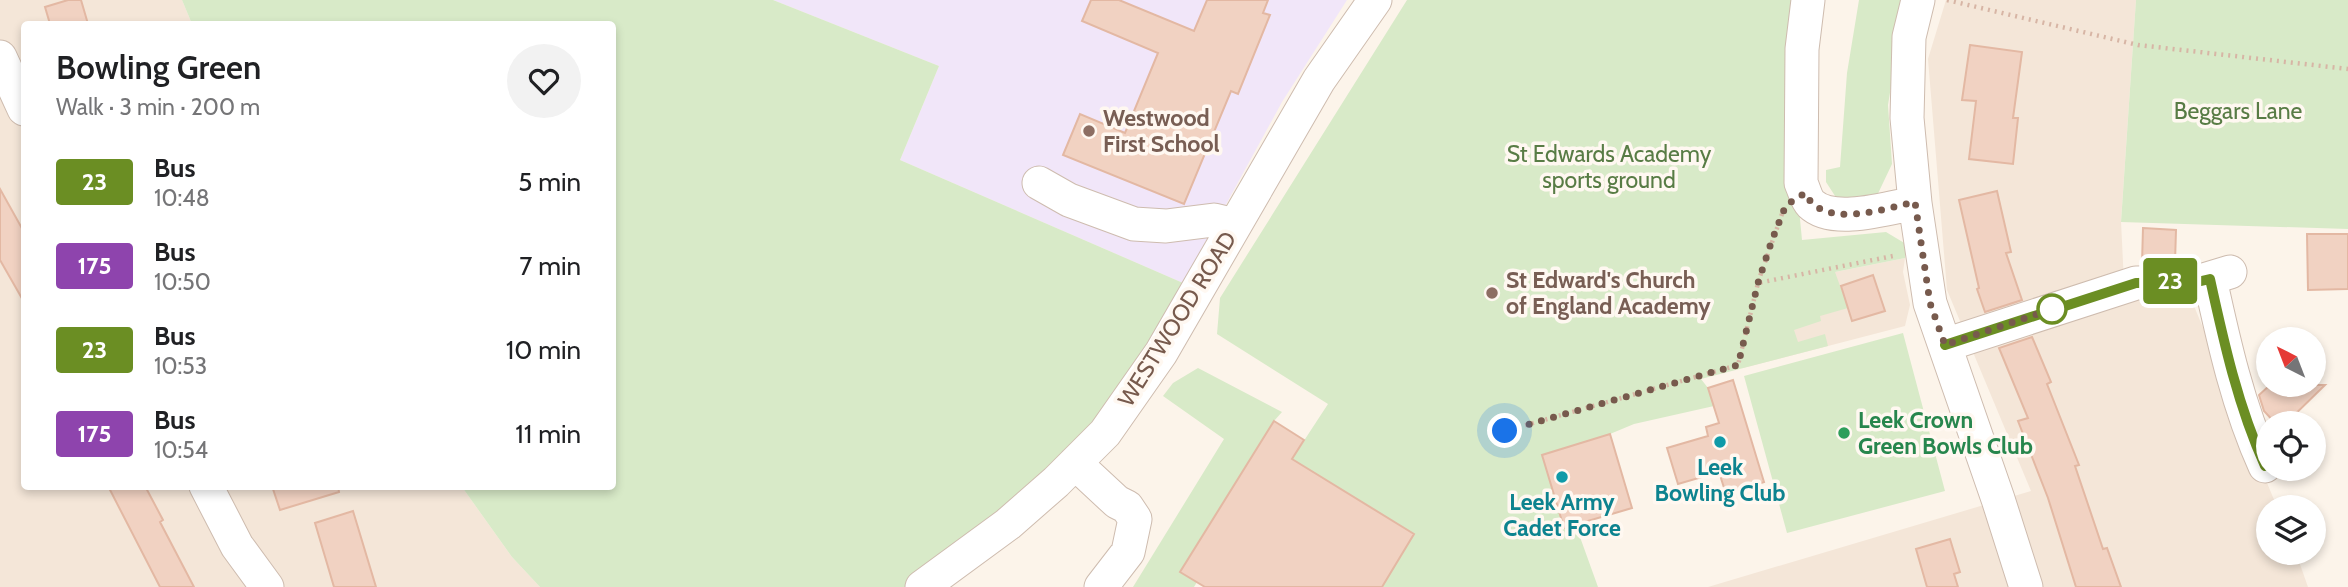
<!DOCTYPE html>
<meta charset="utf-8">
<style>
:root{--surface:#fff;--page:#f2f2f2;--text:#202124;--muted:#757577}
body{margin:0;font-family:Cabin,sans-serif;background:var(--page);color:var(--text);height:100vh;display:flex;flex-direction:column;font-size:26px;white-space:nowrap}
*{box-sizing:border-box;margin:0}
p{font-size:23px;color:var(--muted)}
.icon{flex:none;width:38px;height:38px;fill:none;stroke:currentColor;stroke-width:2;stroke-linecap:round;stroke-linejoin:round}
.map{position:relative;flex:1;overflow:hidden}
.panel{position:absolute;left:21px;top:21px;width:595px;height:469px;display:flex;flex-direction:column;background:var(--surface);border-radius:7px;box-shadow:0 4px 10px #0003}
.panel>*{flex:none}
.badge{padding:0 14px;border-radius:5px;font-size:24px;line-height:46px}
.needle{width:46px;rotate:318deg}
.tools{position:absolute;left:2256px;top:327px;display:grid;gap:14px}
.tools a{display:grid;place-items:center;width:70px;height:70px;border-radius:50%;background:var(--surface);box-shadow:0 4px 10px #0003;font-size:35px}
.you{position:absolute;width:35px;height:35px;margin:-18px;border:5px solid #fff;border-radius:50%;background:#1a73e8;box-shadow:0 0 0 10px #1a73e833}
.map>.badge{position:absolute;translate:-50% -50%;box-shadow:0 0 0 4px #fff}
.round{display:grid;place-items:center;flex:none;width:74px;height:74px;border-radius:37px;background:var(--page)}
.summary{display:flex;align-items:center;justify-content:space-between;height:119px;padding:0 35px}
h1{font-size:33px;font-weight:600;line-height:52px}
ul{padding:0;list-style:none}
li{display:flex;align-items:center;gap:21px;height:84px;padding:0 35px}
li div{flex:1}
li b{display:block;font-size:26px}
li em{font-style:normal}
li .badge{min-width:77px;font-weight:700;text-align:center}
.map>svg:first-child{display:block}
</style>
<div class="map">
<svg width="2348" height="587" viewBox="0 0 2348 587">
<rect width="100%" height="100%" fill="#fcf4ea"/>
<path fill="#f4e6d8" d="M0,0H182L192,24H24V486L462,487L512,557L540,587H0Z
M1946,0H2136L2121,221L2124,283L2187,289L2277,507L2268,508V553H2296L2308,587H1708L2031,491L1947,290L1928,59Z
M1905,258L1903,272L1910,305L1905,326L1743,368L1760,287Z"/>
<path fill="#f1e6f9" d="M773,0H1347L1282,102L1183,283L900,160L939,66Z"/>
<path fill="#d8eac8" d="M182,0H773L939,66L900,160L1183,283L1075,463L921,587H540L512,557L462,487L612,486V24H192Z
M1407,0H1802L1798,198L1802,240L1886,232L1906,244L1905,258L1835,272L1848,308L1820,316L1821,321L1794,330L1798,342L1825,334L1828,346L1701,379L1708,388L1714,406L1634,424L1610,434L1542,455L1564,528L1580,537L1598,587H1382L1414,534L1292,459L1328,404L1217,334L1220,298Z
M1859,0H1905L1888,105L1892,164L1873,204L1837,199L1826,182V170L1840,167L1847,73Z
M2136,0H2348V229L2121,222Z
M1903,333L1945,491L1787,533L1744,376Z
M1198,368L1282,412L1274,421L1181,571L1197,582L1194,587H1133L1224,439L1163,396L1173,383Z"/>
<path fill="#f1d2c2" stroke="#e3b8a3" stroke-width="2" d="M68,0H81L88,24H50L45,7Z
M1091,0H1119L1194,31L1207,0H1268L1263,13L1270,15L1238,94L1231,91L1184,204L1063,155L1080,114L1125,133L1158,53L1082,21Z
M1970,45L2022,52L2013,118H2018L2013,164L1969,159L1976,101L1962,100Z
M0,189L24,232V302L0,260Z
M1997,191L2011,252L2006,253L2022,300L1985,312L1977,289L1979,288L1959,200Z
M2143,228L2176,230L2175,263L2142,264Z
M2307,234H2348V289L2308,290Z
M1873,275L1885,311L1852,321L1841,286Z
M2032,337L2051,382L2047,384L2079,465L2075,466L2103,549L2107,548L2121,587H2076L2048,498L2018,421L2028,418L1999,348Z
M1733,380L1764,482L1726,494L1719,472L1678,484L1667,448L1708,436L1706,427L1719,423L1708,388Z
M2270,385H2325L2285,424H2276L2264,411L2259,395Z
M1274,421L1304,440L1292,459L1414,534L1382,587H1205L1180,572Z
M1610,434L1632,508L1564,528L1542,455Z
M108,486H145L163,520L160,522L194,587H160Z
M272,486H338L339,492L280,510Z
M353,511L376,587H334L315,523Z
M1950,539L1960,572L1954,574L1958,587H1927L1916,549Z"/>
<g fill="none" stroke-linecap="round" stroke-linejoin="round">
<g stroke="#cebcaf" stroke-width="35">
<path id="minor" d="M1808,0L1802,49L1801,183C1804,189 1806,199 1811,204C1833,225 1888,208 1915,203
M1918,0L1909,37L1907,118L1915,203L1930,303L1998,499L2026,587
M0,57L24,109
M1039,183L1069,200L1134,224L1166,226L1214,220L1235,225
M2210,279C2224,343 2238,406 2265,466
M1945,345L2136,283L2197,282L2230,272
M1075,463L1117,502L1127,507L1135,519L1128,552L1101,587
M206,486L237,546L267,587
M922,587L1008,524L1056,482L1105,433L1161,353L1319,80L1375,0"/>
</g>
<path stroke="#d7b5a5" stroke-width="4.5" stroke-dasharray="2 5" stroke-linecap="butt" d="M1947,0L2138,45L2348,69
M1758,282L1782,214
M1505,431L1738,365L1758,283L1893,256"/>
<use href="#minor" stroke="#fff" stroke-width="33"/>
</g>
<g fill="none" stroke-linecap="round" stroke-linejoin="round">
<g stroke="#fff" stroke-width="16">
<path id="line" d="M1945,345L2136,283L2197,282L2210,279C2224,343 2238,406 2265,466"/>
</g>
<use href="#line" stroke="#6b8e23" stroke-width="10"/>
<path stroke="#775a4d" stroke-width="7" stroke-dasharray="0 12.6" d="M1505,431L1738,365L1758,283L1772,240L1786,205L1805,193C1823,230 1883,209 1915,202L1930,303L1945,345L2052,309"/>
</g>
<g fill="#8d6e63" stroke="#fff8f1" stroke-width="2.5">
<circle cx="1089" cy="131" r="7"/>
<circle cx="1492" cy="293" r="7"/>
</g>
<circle fill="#fff" stroke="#6b8e23" stroke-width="3.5" cx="2052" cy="309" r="14"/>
<circle fill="#2e9e5b" stroke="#fff8f1" stroke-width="2.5" cx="1844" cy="433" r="7"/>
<g fill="#0f9aa8" stroke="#fff8f1" stroke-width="2.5">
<circle cx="1720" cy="442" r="7"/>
<circle cx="1562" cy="477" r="7"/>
</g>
<g text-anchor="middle" stroke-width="7" stroke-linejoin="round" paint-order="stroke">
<g font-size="23" fill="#587c45" stroke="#fff8f1">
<text x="2238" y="119">Beggars Lane</text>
<text x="1609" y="162">St Edwards Academy<tspan x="1609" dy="26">sports ground</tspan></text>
</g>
<g font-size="23" font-weight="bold" fill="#785e54" stroke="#fff8f1" text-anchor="start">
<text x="1103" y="126">Westwood<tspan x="1103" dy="26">First School</tspan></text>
<text x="1506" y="288">St Edward's Church<tspan x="1506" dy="26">of England Academy</tspan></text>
</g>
<g font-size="23" fill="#775a4d" stroke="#fff8f1">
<text transform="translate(1177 319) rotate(-58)" y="8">WESTWOOD ROAD</text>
</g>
<g font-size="23" font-weight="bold" fill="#27864d" stroke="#fff8f1" text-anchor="start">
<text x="1858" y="428">Leek Crown<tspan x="1858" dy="26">Green Bowls Club</tspan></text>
</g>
<g font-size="23" font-weight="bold" fill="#0d838f" stroke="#fff8f1">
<text x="1720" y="475">Leek<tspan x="1720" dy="26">Bowling Club</tspan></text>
<text x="1562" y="510">Leek Army<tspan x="1562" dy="26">Cadet Force</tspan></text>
</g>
</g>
</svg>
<div class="tools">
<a><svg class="needle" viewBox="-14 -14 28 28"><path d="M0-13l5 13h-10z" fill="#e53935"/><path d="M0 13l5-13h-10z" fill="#757577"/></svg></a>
<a><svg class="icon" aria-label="locate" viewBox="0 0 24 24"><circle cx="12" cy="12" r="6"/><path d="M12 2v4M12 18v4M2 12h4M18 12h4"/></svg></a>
<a><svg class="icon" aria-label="layers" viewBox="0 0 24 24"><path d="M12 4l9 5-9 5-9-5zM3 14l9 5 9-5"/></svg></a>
</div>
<div class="you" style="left:1505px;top:431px"></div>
<b class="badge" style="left:2170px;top:281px;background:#6b8e23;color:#fff">23</b>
<section class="panel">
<div class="summary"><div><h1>Bowling Green</h1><p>Walk · 3 min · 200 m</p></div><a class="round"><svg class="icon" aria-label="heart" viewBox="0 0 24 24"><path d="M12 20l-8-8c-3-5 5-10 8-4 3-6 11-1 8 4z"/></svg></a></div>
<ul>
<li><span class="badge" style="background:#6b8e23;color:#fff">23</span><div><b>Bus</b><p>10:48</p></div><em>5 min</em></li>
<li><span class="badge" style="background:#8e44ad;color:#fff">175</span><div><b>Bus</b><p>10:50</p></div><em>7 min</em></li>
<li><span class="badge" style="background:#6b8e23;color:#fff">23</span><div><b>Bus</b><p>10:53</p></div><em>10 min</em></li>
<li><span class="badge" style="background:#8e44ad;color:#fff">175</span><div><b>Bus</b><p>10:54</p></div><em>11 min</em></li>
</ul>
</section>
</div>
